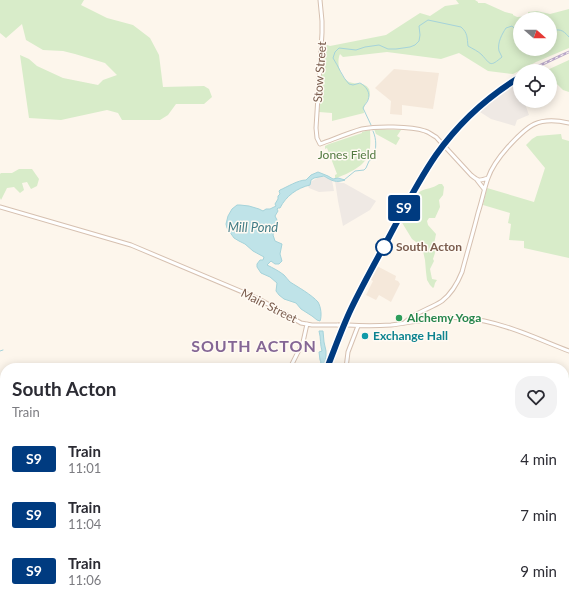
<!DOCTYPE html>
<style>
:root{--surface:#fff;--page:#f2f2f3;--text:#2b2b33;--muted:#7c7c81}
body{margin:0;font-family:Lato,sans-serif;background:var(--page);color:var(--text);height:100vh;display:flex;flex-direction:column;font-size:15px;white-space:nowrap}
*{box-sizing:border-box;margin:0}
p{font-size:13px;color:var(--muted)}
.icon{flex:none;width:22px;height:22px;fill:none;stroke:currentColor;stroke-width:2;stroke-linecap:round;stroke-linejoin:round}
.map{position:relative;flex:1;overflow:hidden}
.drawer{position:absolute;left:0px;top:363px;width:569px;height:244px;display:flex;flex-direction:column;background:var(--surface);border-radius:16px 16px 0 0;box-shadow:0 2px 10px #0003}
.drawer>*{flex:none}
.badge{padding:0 8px;border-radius:3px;font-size:14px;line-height:26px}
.needle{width:26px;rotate:110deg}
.tools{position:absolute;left:513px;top:12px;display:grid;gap:8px}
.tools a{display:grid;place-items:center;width:44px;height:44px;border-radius:50%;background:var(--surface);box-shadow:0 2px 10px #0003;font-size:20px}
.map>.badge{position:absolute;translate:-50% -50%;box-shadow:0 0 0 2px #fff}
.round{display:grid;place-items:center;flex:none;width:42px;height:42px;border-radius:16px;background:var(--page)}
.summary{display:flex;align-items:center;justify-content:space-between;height:68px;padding:0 12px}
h1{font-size:19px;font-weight:700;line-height:30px}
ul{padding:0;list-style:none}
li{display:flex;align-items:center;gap:12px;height:56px;padding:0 12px}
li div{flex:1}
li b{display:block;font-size:15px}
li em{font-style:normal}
li .badge{min-width:44px;font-weight:700;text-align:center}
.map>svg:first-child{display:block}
</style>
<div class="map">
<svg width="569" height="607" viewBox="0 0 569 607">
<rect width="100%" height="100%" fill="#fdf6ec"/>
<path fill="#f5e8da" d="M394,69L439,73L433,109L402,105V115L390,114L391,101L375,88Z
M377,266L396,276L395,280L398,281L400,284L391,302L379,295L376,300L366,295L373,281L370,279Z"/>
<path fill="#efe9e4" d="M515,84L518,85L520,90V101H524L529,115L517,120L515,126L491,119L480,112L497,96Z
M319,177H325L332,180L334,191L319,192L309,188L307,184Z
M335,181L341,183H344L376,201L370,210L343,226L338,201Z"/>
<path fill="#d8ecc9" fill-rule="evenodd" d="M0,0H84L81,5L107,18L133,25L150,38L159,55L163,87L204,86L209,89L212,97L204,104H176L168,115L160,120H122L118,113L107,110L61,120L29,118L20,55L29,59L37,66L63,78L98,85L103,80L117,75L105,63L75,54L63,51L43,50L26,40L22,24L6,38L0,33Z
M456,0H475L478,2V3H485L505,12L513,14V15L517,17L528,16V12L537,11L550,14L569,9V48L536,62L513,74L488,71L459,53L441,59L387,52L343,57L340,54C336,63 340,77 349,82C356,85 364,81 369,89C373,99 362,102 364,113L332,121V113L319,112L324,44L330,46L386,35L420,13L430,16L445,6L459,4ZM520,19H550V49H520Z
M569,60V92L563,90L550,77V71H545Z
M374,129L401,130L397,136L400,138L396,145L376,134Z
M370,130C371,152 371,161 350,172C345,175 340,176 335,179V175L337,174L327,148L325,149V146L329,144L362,133V132Z
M561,134L562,139L569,141V258L524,248V241L509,240L511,224L508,223L510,213L483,205L487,188L534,202L545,168L526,145L532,139L537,136Z
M19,169H32L39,179L37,186L31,189L27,182L22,183L24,190L20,193L14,187L7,188L1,200L0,198V174L1,173H12Z
M439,184H442L444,187L443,195L439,200L440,207L435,218H429L427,221L428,225L436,234L434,244L435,253L433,259L434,261L430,269L432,279L437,280L435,283L434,287L433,288L430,285L427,280L426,272L425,260L423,251L416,242L412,239L401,221C405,212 413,196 421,191C427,188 432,189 439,184Z
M564,374L569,376V607H456L458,602H564Z
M5,526V602H129L130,607H0V528Z"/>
<path fill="#bfe3e8" stroke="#a5d3da" d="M318,172L328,176L333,179L338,178L345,180C336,183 332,181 324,176L314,178L311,180L310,185C297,188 286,196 280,208H278L277,209L278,211L275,216L277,220L273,235L275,241L282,244L280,254L282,261L279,264H275L271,261L267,265C273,268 279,271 284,275C286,277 288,280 290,282C298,287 312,295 318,302C321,307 322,316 320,321L317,320L312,316L301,309L296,303L284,299L279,295L276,291L277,283L270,277L261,273L257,267V264L260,260H263L264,257L253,251L245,244L239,241L234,238L227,228L226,224L228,216L232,209L237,205H240L249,206L259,209L263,211L266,209H270L276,206L275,204L278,199V196L280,194L279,191L280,190C287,187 298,180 306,180L311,175Z
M319,331H323L324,342L326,351V357L324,368H320L319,366L321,362L320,360L319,352L322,351C320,345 321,338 319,331Z"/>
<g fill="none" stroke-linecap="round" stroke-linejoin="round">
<path stroke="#a5d3da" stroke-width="1" d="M550,31C560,29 562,29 569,37
M523,49L528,54L533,53L535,49
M371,125L363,108C364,105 367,103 368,100C371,93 366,86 360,83L353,85L349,84C342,77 339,67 333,58L335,52L339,48L356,50L365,47L379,45L388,49H396L410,47L415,45L419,41L420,35L419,26L428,20L461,27C468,33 467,38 468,46C473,49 478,51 482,55C491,65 490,67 502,57C501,55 500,53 499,51C497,43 502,34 506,28L512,26L517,31L520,40
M344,180L355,171L364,170L366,168L369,161L374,157C376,148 377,140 373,131
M0,351L3,350
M0,440L5,443
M564,470L569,472
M207,602L208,607
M1,607L5,601
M294,607L295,602"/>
<g stroke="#d6c0b0" stroke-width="5">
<path id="secondary" d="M320,0L322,21V33L316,128L317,138L320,144C334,139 348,133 362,129C376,126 411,126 425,131C429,132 432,135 436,137L471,175C478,181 479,181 488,178
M477,180L484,189
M0,207L131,245L259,299L301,323L312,325H338
M404,323C415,312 430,309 442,301C451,294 458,282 462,272C467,253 473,233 478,213C482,201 484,189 488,178C492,166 500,156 508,147C528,125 538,116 569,123
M348,325C362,326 377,326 391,325C415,322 439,316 464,318C501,321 535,338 569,351
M290,368L303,342L307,324
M346,368L348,352L358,326
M0,428L5,425
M373,602L377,607
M280,607V602"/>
</g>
<use href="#secondary" stroke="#fff" stroke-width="3"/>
<g stroke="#b9a8c9" stroke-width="2.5">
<path id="rail" d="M528,71L560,56L569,52
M326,368C333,349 340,330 348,312C360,286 374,262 388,237C401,211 414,184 431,160C453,127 484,96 520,76
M165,607L171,602"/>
</g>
<use href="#rail" stroke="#fffaf3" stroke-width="1" stroke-dasharray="3" stroke-linecap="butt"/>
<g stroke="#d6c0b0" stroke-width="5" stroke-linecap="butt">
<path id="secondary-bridge" d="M338,325H348"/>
</g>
<use href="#secondary-bridge" stroke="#fff" stroke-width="3"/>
</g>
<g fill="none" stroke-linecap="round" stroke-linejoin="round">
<g stroke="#fff" stroke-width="9">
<path id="line" d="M327,368C335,348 342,328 351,309C363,284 376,261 389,237C404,209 418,181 436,155C458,124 487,97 520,77"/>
</g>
<use href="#line" stroke="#003b80" stroke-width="6"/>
</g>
<circle fill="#fff" stroke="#003b80" stroke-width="2" cx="384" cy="247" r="8"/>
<circle fill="#2e9e5b" stroke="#fffaf3" stroke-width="1.5" cx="399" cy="318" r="4"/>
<circle fill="#0f9aa8" stroke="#fffaf3" stroke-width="1.5" cx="365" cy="336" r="4"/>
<g text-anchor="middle" stroke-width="3" stroke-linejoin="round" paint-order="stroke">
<g font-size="12" fill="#7a5c4d" stroke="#fffaf3">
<text transform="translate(320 72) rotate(-86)" y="4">Stow Street</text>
<text transform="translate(269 306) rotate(27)" y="4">Main Street</text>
</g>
<g font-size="12" fill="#537a41" stroke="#fffaf3">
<text x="347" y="159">Jones Field</text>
</g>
<g font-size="12" font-weight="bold" fill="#7a5c4d" stroke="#fffaf3" text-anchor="start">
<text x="396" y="251">South Acton</text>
</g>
<g font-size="12" font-weight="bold" fill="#27864d" stroke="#fffaf3" text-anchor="start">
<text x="407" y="322">Alchemy Yoga</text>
</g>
<g font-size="12" font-weight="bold" fill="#0d838f" stroke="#fffaf3" text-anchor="start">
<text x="373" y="340">Exchange Hall</text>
</g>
<g font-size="13" font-style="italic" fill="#437c86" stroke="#fffaf3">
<text x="253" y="232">Mill Pond</text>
</g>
<g font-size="16" font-weight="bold" letter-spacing="1" fill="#846695" stroke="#fffaf3">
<text x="254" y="352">SOUTH ACTON</text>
</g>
</g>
</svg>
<div class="tools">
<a><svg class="needle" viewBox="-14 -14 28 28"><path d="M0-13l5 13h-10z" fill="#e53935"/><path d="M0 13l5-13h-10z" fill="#7c7c81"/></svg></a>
<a><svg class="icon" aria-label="locate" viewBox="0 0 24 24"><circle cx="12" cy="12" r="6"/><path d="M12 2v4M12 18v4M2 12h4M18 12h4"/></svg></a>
</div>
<b class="badge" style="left:404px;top:208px;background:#003b80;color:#fff">S9</b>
<section class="drawer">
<div class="summary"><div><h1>South Acton</h1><p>Train</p></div><a class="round"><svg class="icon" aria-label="heart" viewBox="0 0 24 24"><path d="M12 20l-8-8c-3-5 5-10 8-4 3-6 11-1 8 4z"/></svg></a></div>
<ul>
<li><span class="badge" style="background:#003b80;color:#fff">S9</span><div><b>Train</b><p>11:01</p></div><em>4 min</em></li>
<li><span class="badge" style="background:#003b80;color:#fff">S9</span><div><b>Train</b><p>11:04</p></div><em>7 min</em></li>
<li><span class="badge" style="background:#003b80;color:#fff">S9</span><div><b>Train</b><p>11:06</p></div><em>9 min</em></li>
</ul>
</section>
</div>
